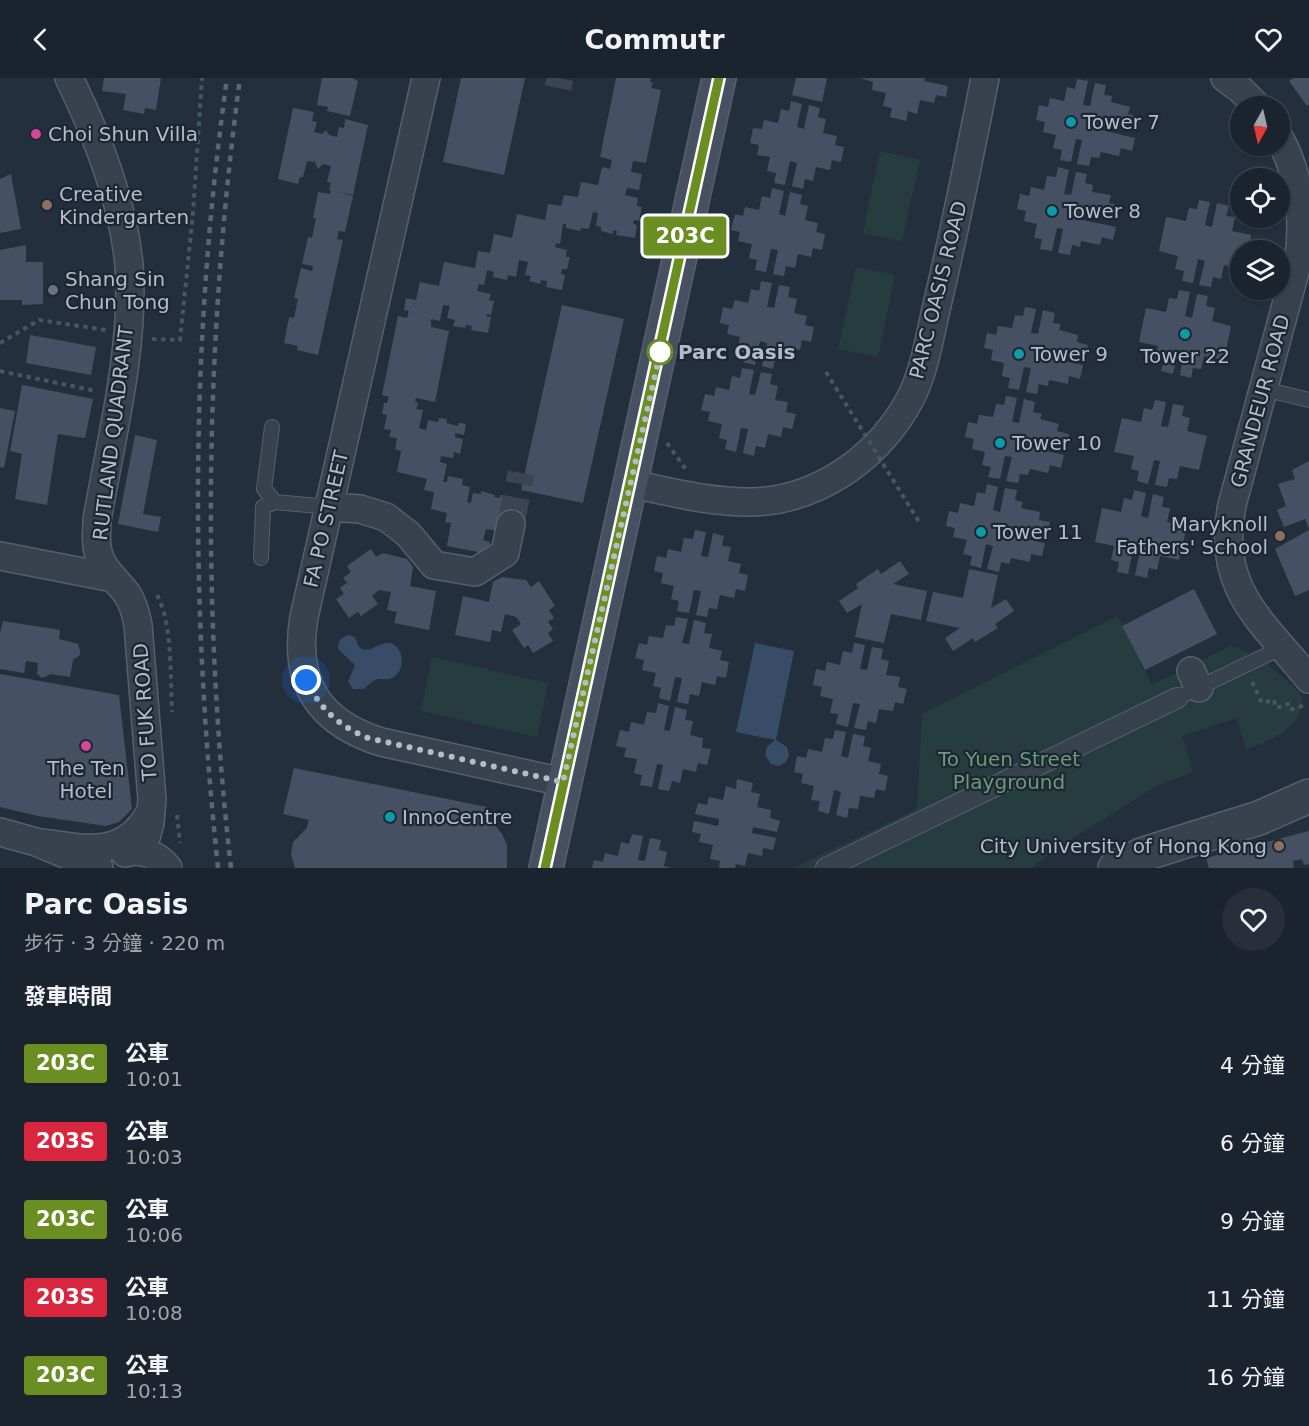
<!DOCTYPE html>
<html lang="zh-TW">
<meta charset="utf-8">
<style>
:root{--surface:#1b232e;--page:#282f3a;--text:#f1f3f6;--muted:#a0a4aa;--line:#39404a}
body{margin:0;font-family:"DejaVu Sans","Noto Sans TC",sans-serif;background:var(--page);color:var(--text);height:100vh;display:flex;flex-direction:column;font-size:22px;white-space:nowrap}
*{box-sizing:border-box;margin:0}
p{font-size:20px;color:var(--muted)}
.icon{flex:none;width:33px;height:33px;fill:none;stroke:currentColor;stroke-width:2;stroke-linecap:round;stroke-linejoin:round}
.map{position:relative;height:790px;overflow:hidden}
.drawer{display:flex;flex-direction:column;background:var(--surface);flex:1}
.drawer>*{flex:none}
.badge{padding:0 12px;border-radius:4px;font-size:21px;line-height:39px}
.needle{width:39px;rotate:188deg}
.tools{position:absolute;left:1230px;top:18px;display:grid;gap:12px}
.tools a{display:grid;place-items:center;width:60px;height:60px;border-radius:50%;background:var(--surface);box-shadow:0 2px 4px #0004,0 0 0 2px var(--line);font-size:30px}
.you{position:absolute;width:30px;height:30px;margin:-15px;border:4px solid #fff;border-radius:50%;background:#1a73e8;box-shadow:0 0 0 9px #1a73e833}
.map>.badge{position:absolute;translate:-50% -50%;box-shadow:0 0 0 3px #fff}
h2{padding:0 24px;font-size:22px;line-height:54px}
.round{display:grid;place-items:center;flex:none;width:63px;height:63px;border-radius:32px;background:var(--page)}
.headline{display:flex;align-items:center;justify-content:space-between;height:102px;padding:0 24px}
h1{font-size:28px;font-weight:600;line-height:45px}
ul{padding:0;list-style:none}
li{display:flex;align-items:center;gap:18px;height:78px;padding:0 24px}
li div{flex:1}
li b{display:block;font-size:22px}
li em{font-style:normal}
li .badge{min-width:66px;font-weight:700;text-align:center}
header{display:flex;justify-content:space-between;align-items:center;height:78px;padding:0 24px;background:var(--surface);font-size:27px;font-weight:600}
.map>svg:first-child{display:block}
</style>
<header><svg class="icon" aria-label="back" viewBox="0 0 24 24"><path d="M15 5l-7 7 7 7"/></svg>Commutr<svg class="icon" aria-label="heart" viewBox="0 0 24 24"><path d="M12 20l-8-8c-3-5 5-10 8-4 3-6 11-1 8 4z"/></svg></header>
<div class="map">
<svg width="1309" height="790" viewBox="0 0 1309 790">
<rect width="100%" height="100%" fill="#242f3e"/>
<path fill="#263c3f" d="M880,73L920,82L902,163L863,155Z
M856,189L895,197L878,279L838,271Z
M1117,538L1152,607L1231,568L1259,579L1292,607L1303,620C1300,652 1272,661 1246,672L1237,640L1182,658L1193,694L1155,709L1060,768L1031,790H793L917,731L922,636Z
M432,579L548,605L537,659L421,633Z"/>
<path fill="#394c67" d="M349,557L355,559C357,563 357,569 362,571C373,576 389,553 400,574C405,584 400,599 389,601C384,602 380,600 375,602C371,604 367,608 364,611H353L348,604L355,587L338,571C338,563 341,559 349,557Z
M755,565L794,573L776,662L787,669L789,677L786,684L778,688L771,686L765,677L767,669L775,662L736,654Z"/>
<path fill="#455162" d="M104,0H161L156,32L145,30L144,36L123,32L126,16L102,13Z
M322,0H352L358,3L350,38L327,33L328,29L317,27Z
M461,0H525L504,97L443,84Z
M616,0H651L650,4H653L651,10L661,12L646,85L633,83L631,94L642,96L639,112L627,110L625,117L638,120L637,128L642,129L639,143L634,142L633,146L637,147L635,160L616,157L617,153L613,152V156L601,153V149L596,148L598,135L593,134L589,151L581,150L580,153L566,150V146H563L560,166L556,165L555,169L567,172L566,179H570L567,191H562L561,196L565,197L562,212L546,209L547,203L541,202L540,206L529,203L531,198L525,197L528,184L519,182L516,199L508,197L507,202L493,199L494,194L487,192L484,207L479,206L477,213L491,216L489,222L494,223L491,237L487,236L486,238L491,239L488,255L471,252L472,248L466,247L465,250L453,248L455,242L447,240L450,228L443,227L440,243L431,241V249L449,253L435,324L416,320L415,324L418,325L416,331L423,332L419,350L426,352L428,342L438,344L439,340L447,341L446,345L458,348L459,345L466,346L464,357L455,355V359L463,361L460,376L454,374L453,380L441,378L440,384L447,386L443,404H447L448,398L463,401L462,407L470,409L467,424L471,425L473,415L481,416V413L495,417L494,419L500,420V417L513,419L510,435L506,434L502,454L486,451L483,462L490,464L488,476L447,468L451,445L445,444L447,435L431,431L434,414L424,412L427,401L397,394L401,373L395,371L397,360L389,359L391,352L384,351L387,337L382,336L384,325H387L389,319L382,317L398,238L407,240L409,233L404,232L406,220L416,222L420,204L439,208L444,184L475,190L478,173L490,175L494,156L512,160L517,136L545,142L548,126L561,128L564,117L578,119L581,104L598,107L602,89L610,91L612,82L600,79Z
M796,0H827L822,24L792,17Z
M860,0H925L924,3L948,8L946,19L936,17L934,25L920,22L917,36L908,33L906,43L890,39L892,30L883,28L886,15L872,12L873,4Z
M1293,0H1309V26L1307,28L1289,3Z
M1077,1L1088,3L1083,27L1090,28L1095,5L1106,7L1104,17L1112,18L1111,24L1130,29L1128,36L1140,39L1137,52L1098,44L1097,51L1135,60L1132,73L1121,70L1119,78L1101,74L1099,80L1091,79L1089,88L1077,86L1082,62L1076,61L1071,84L1060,82L1062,72L1053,70L1056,57L1043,54L1045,44L1036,42L1039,27L1048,29L1050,20L1064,23L1067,9L1075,11Z
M791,23L802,26L797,49L804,51L809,27L820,30L818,39L826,41L823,55L837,58L835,67L844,69L841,84L832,82L830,92L816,89L813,103L805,101L803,111L792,108L797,85L790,83L785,107L774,105L776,95L767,93L770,79L757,77L759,67L750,65L753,50L762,51L764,42L778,45L781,31L789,33Z
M293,30L314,34L312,43L317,44L314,54L322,56L326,52L329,57L337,59L339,49L344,50L345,41L368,47L353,117L338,114L353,118L345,154L339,153L337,161L343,162L318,277L297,272L298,268L284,265L289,239L294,240L298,221L294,220L301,190L312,193L313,188L302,186L308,159L312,160L316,140H313L318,114L330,116L331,113L329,112L331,105L327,104L331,88L323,86L318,91L315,84L307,83L303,99H300L298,106L278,101Z
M1058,89L1069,92L1064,116L1071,117L1076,94L1087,96L1085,105L1093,107L1092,114L1111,117L1109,125L1120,128L1117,141L1079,133L1078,141L1116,149L1113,162L1102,159L1100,167L1081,163L1080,169L1072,167L1070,177L1058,175L1063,151L1057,150L1052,173L1040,171L1042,161L1034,160L1037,146L1024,143L1026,133L1017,131L1020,116L1029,118L1031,109L1044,112L1047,98L1056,99Z
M11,96L21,151L0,155V101Z
M772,110L784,113L779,136L785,138L790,114L802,117L800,126L808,128L805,142L818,145L816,154L825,156L822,172L813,170L811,179L798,176L795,190L786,188L784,198L773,196L778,172L771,171L766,194L755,192L757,182L749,180L752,166L738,163L740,154L731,152L735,136L743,138L745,129L759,132L762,118L770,120Z
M1199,122L1210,124L1205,147L1212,149L1217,125L1229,128L1226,138L1235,139L1232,153L1251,157L1248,172H1240V191L1224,187L1221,201L1213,199L1211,209L1199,207L1205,183L1198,181L1193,205L1182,203L1184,193L1175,191L1178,178L1159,173L1166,139L1186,143L1189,130L1197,131Z
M26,167V184H43V226L22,227V222H0V172Z
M761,203L772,205L767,229L774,230L779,207L790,209L788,219L797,221L794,235L807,238L805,247L814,249L811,264L802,262L800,272L786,269L783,283L775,281L773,291L762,288L767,265L760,263L755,287L743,284L746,275L737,273L740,259L727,256L729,247L720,245L723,229L732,231L735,222L748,225L751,211L759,213Z
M1179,212L1190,214L1185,238L1192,240L1197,216L1208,218L1206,228L1215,230L1212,243L1231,248L1224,282L1204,278L1201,291L1193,290L1191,300L1180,297L1184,273L1178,272L1173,296L1161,293L1164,283L1155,282L1158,268L1139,264L1146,230L1166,234L1169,220L1177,221Z
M562,227L624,241L583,425L521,412Z
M1025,229L1036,231L1031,255L1038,256L1043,232L1055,235L1053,245L1061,246L1059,252L1078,257L1077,264L1088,267L1085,280L1047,272L1045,279L1083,287L1080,301L1069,298L1068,306L1049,302L1048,308L1039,306L1037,316L1026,314L1031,290L1024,289L1019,312L1008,310L1010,300L1002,298L1004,285L991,282L993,272L984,270L987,255L996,257L998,248L1012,250L1015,237L1023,238Z
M30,257L96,269L91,297L26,285Z
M742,290L754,292L749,316L755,317L761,294L772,296L770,306L778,308L775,322L788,324L786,334L796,336L792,351L783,349L781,359L768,356L765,370L756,368L754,378L743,375L748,351L741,350L736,374L725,371L727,362L719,360L722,346L708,343L710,334L701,332L705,316L714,318L716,309L729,312L732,298L740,300Z
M22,307L93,321L85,360L58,356L47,427L15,421L22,376L10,373Z
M1006,318L1017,320L1012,344L1019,345L1024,321L1035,324L1033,334L1042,336L1040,341L1059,346L1057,353L1069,356L1066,369L1028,361L1026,368L1064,377L1061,390L1050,387L1048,395L1030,391L1028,397L1020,396L1018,405L1006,403L1012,379L1005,378L1000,401L988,399L991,389L982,387L985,374L972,371L974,361L965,359L968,344L977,346L979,337L993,339L996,326L1004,327Z
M1155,322L1166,324L1161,348L1168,349L1173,326L1184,328L1182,338L1190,340L1187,353L1207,358L1199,392L1180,388L1177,401L1169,400L1167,409L1155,407L1160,383L1154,382L1148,406L1137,403L1139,393L1131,391L1134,378L1114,374L1122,340L1141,344L1144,330L1152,332Z
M0,330L15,333L4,390L0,389Z
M135,357L157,362L143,436L161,439L158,454L118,446Z
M1309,383V451L1305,441L1284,449L1277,432L1286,428L1278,406L1295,401L1292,392Z
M987,406L998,409L993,432L1000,434L1005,410L1017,412L1015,422L1023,424L1021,430L1040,434L1039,442L1050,444L1047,457L1009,449L1007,457L1045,465L1042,478L1031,476L1030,484L1011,480L1009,486L1001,484L999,494L987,491L993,468L986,466L981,490L970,487L972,478L963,476L967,462L953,459L955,450L946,448L949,433L958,435L960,425L974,428L977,414L985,416Z
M1134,412L1146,415L1141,438L1148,440L1153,416L1164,419L1162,429L1170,430L1167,444L1187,448L1179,482L1160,478L1157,492L1149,490L1147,500L1135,497L1140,474L1133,472L1128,496L1117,494L1119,484L1111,482L1114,468L1095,464L1102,430L1121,434L1124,420L1132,422Z
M695,452L706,454L701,478L708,479L713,455L724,458L722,468L731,469L728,483L741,486L739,495L748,497L745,513L736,511L734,520L720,517L717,531L709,530L707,539L696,537L701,513L694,512L689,535L677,533L679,523L671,521L674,508L661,505L663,495L654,493L657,478L666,480L668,471L681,474L684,460L693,461Z
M1309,452V512L1295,518L1275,471Z
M371,471L376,479L383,475L407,481L413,489L410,508L436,513L429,552L394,545L397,534L387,532L391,514L379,512L372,518L378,526L361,538L358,534L349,540L336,521L344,516L340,510L347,505L343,500L351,494L347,488Z
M900,483L909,496L893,506L927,513L921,542L891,536L884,565L855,559L862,526L847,535L839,523L858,510L856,506L878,491L881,496Z
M969,491L998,497L991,530L1006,521L1014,533L995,546L998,550L975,564L973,560L953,573L945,560L960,550L926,543L933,514L963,520Z
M502,499L526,502L531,509L539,503L555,528L549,532L554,540L548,544L553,551L548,555L553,563L533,575L528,567L524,570L512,552L521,546L516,539L505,536L501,554L492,552L490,564L455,557L463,518L489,524L493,504Z
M1194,511L1217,556L1145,592L1122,548Z
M676,539L688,541L682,565L689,566L694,542L706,545L704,555L712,556L709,570L722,573L720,582L729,584L726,600L717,598L715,607L702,604L699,618L690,616L688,626L677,624L682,600L675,599L670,623L659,620L661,610L653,608L656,595L642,592L644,582L635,580L639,565L647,567L649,558L663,560L666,547L674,548Z
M3,543L60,552L59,561L78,566L80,573V577L73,582L70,599L51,596L42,600L37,596L38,585L26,583L24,595L0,591V556Z
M854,565L865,567L860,591L867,592L872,569L883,571L881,581L889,583L886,597L900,599L898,609L907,611L903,626L895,624L893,633L879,631L876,645L868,643L866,652L854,650L860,626L853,625L848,649L836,646L838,636L830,635L833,621L820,618L822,609L813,607L816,591L825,593L827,584L840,587L843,573L852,575Z
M0,596L119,617L132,731L119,744L106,748L38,738L0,729Z
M658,625L669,628L664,652L670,653L675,629L687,632L685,642L693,643L690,657L703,660L702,670L711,671L707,687L698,685L696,694L683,691L680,705L672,703L669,713L658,711L663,687L657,686L652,709L640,707L642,697L634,695L637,681L624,679L626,670L616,668L620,652L629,654L631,644L644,647L647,634L656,635Z
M835,652L846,654L841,678L848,680L853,656L865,658L863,668L871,670L868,683L881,686L879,696L888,698L885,713L876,711L874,720L860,718L858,731L849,730L847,740L836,737L841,714L834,712L829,736L818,733L820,723L811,722L814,708L801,705L803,696L794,694L797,678L806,680L808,671L822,674L825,660L833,661Z
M294,690L487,729L483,744L494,746L502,756L507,767V790H295L291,776L293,764L306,751L309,742L283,736Z
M737,701L753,705L751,714L760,716L757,729L771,732L770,740L780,743L777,754L753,749L752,755L776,760L773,772L763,770L762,778L748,775L745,788L736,786L735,790H719L720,783L710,781L713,767L699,764L701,756L692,754L694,743L718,748L719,741L695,736L698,725L707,727L709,719L723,722L726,708L736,711Z
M1309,753V786L1304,787L1302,781L1293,783L1294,790H1209L1206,780Z
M632,756L643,758L638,782L645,783L650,760L661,762L659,772L667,774L664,788L671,790H592L594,782L603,784L605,775L618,778L621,764L629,766Z"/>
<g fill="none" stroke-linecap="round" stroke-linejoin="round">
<path stroke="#3a4453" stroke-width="27" stroke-dasharray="27 14" stroke-linecap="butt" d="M558,10L560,0
M511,446L521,395"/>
<g stroke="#565f6c" stroke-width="16">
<path id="service" d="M1264,311L1309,322
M272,349L264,411L275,424L329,429
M261,480L263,429L275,424
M1177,620L1283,569"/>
</g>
<g stroke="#565f6c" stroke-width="22">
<path id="pedestrian" d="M826,790L1177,620"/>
</g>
<g stroke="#565f6c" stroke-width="30">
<path id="minor" d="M69,0C97,57 123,123 129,187C135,269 111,361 97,442C97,453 95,463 98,474C102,492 117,502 127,516C133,525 136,536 138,547L152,721L150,745L142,774
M426,0L304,539C293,604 318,644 381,664L563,704
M1225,0L1240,11L1257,28
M1280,61C1300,98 1304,138 1299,179L1232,427C1215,510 1262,543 1309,601
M632,406C671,414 712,425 753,424C816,422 873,383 905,330C924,300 929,261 937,227C955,151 970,76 985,0
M329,429L360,431L386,439L408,456L434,487L475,494L505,475L511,446
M0,478L113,500
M1191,593L1199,610
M0,754L36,764L99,790
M36,764C80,770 123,783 149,736
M125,775C142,770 158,777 168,790"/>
</g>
<g stroke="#565f6c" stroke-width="36">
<path id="tertiary" d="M1115,790L1141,777L1259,740L1309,718"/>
</g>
<g stroke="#565f6c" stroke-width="36">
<path id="secondary" d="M546,790L719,0"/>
</g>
<path stroke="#44595c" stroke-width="4" stroke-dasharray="4.5 4.5" stroke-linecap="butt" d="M152,261L180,262L193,135L202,0
M0,265L39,242L106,252
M0,293L96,313
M667,365L687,393
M157,517C173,546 170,600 172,634
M1252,604L1262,625L1274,622L1276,630L1288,626L1290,632L1305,627
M177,737L180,765"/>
<use href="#service" stroke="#38414e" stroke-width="14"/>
<use href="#pedestrian" stroke="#38414e" stroke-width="20"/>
<use href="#minor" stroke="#38414e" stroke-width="27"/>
<use href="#tertiary" stroke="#38414e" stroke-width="33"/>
<use href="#secondary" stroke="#465061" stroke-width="33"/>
<path stroke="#5a6575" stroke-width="4.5" stroke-dasharray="6 6" stroke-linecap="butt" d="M218,790C190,527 190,262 227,0
M231,790C201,528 205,261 240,0"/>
<path stroke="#44595c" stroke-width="4" stroke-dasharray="4.5 4.5" stroke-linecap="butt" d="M826,294L921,447"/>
</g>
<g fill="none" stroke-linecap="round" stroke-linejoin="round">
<g stroke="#fff" stroke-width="14">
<path id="line" d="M545,790L719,0"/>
</g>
<use href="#line" stroke="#6b8e23" stroke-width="9"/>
<path stroke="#b4bcc9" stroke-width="6" stroke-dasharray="0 10.8" d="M306,602C320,631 339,648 368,660L563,704L661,271L660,274"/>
</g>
<g fill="#0f9aa8" stroke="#1d2633" stroke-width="2">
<circle cx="1071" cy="44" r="6"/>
<circle cx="1052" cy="133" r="6"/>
<circle cx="1185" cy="256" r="6"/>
<circle cx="1019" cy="276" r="6"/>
<circle cx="1000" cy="365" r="6"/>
<circle cx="981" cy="454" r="6"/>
<circle cx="390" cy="739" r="6"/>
</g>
<g fill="#d1479c" stroke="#1d2633" stroke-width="2">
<circle cx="36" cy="56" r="6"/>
<circle cx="86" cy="668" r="6"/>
</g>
<g fill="#8d6e63" stroke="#1d2633" stroke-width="2">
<circle cx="47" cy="127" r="6"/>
<circle cx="1280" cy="458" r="6"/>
<circle cx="1279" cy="768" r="6"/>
</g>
<circle fill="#6b7280" stroke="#1d2633" stroke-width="2" cx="53" cy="212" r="6"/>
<circle fill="#fff" stroke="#6b8e23" stroke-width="3" cx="660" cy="274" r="12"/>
<g text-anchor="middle" stroke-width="4.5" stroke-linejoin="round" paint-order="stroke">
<g font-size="20" fill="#b4bcc9" stroke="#1d2633" text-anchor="start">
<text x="1083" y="51">Tower 7</text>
<text x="48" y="63">Choi Shun Villa</text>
<text x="59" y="123">Creative<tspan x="59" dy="23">Kindergarten</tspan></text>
<text x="1064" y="140">Tower 8</text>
<text x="65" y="208">Shang Sin<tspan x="65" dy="23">Chun Tong</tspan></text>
<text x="1031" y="283">Tower 9</text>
<text x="1185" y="285" text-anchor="middle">Tower 22</text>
<text x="1012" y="372">Tower 10</text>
<text x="1268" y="453" text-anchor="end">Maryknoll<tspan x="1268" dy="23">Fathers' School</tspan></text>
<text x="993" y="461">Tower 11</text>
<text x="86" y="697" text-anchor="middle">The Ten<tspan x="86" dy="23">Hotel</tspan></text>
<text x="402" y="746">InnoCentre</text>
<text x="1267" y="775" text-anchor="end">City University of Hong Kong</text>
</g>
<g font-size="20" fill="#b4bcc9" stroke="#1d2633">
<text transform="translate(938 212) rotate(-76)" y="7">PARC OASIS ROAD</text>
<text transform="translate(1260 323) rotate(-75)" y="7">GRANDEUR ROAD</text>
<text transform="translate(113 355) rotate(-83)" y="7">RUTLAND QUADRANT</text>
<text transform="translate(326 441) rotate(-77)" y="7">FA PO STREET</text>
<text transform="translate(145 634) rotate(-94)" y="7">TO FUK ROAD</text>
</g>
<g font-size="20" font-weight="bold" fill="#b4bcc9" stroke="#1d2633" text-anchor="start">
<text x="678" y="281">Parc Oasis</text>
</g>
<g font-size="20" fill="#6b9a76" stroke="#1d2633">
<text x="1009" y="688">To Yuen Street<tspan x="1009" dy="23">Playground</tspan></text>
</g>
</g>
</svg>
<div class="tools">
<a><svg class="needle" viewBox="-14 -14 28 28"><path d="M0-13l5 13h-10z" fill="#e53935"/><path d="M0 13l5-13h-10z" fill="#a0a4aa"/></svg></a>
<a><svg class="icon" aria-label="locate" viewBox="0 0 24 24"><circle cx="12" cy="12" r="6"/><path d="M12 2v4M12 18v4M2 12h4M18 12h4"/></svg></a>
<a><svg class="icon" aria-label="layers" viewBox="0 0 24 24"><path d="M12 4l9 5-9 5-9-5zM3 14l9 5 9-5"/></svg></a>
</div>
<div class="you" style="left:306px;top:602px"></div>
<b class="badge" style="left:685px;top:158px;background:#6b8e23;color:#fff">203C</b>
</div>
<section class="drawer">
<div class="headline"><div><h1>Parc Oasis</h1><p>步行 · 3 分鐘 · 220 m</p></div><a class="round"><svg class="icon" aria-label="heart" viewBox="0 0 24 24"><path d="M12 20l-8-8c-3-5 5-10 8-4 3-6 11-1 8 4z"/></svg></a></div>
<h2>發車時間</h2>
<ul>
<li><span class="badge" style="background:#6b8e23;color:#fff">203C</span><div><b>公車</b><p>10:01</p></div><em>4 分鐘</em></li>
<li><span class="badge" style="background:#d7263d;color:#fff">203S</span><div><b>公車</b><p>10:03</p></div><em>6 分鐘</em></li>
<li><span class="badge" style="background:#6b8e23;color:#fff">203C</span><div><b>公車</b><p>10:06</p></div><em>9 分鐘</em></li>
<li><span class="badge" style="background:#d7263d;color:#fff">203S</span><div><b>公車</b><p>10:08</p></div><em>11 分鐘</em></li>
<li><span class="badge" style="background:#6b8e23;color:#fff">203C</span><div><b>公車</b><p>10:13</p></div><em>16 分鐘</em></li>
</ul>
</section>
